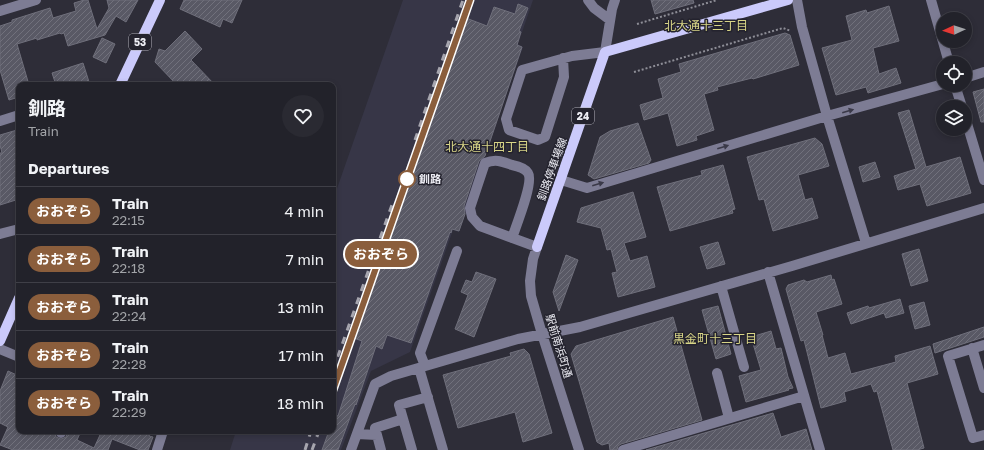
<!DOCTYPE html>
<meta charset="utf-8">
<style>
:root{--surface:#22222a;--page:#2a2a32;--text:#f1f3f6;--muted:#a2a4a8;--line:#3f3f47}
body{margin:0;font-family:"Golos Text","Noto Sans JP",sans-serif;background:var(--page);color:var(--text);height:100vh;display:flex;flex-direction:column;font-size:15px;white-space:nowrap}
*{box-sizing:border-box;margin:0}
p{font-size:13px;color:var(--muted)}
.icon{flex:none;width:22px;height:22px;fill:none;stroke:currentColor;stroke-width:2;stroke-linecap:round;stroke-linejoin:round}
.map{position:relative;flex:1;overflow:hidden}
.details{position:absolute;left:16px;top:82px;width:320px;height:352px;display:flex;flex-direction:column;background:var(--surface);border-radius:8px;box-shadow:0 2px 6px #0003,0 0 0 1px var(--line)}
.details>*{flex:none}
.badge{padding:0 8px;border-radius:13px;font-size:14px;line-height:26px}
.needle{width:26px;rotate:267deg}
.buttons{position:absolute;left:936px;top:12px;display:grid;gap:8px}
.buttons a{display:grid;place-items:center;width:36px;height:36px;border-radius:50%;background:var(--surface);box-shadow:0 2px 6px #0003,0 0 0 1px var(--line);font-size:20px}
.map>.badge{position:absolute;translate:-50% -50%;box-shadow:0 0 0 2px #fff}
h2{padding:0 12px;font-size:15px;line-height:36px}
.round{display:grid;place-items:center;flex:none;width:42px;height:42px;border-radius:21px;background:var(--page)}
.summary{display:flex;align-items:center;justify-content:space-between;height:68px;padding:0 12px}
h1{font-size:19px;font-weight:700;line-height:30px}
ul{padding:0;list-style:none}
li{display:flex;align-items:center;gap:12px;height:48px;padding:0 12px;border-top:1px solid var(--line)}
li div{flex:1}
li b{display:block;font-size:15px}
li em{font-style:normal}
li .badge{min-width:44px;font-weight:700;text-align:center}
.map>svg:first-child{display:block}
</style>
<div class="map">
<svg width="984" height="450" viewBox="0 0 984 450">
<defs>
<pattern id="building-hatch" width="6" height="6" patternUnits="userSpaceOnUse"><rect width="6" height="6" fill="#595965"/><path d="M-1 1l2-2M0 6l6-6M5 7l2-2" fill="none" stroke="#71717c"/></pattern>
</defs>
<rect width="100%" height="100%" fill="#2e2d38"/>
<path fill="#373647" d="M403,0H533L518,44L523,47L459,232L453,230L410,352L371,371L341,450H230L236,431H333V200Z"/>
<path fill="url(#building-hatch)" stroke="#6f6f7b" d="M84,0H88L97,29L109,8L107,0H138L126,22L116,16L105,35L68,46L64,33L61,34L60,33L37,40V38L17,44L29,85H19V97L9,100L0,70V26L12,22V20L50,8L53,18L76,11L74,3Z
M184,0H242L232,23L223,19L220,27L180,9Z
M651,0H693L694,3L655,14Z
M518,4L528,8L519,31L521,32L517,45L522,47L485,156L479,161L464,206L465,214L459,231L452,229L451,233L450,232L411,343L387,335L382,349L376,346L356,405L355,404L338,450H322L329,431H333V420L335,415L338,416L362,341L354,338L466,18L487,26L494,7L515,14Z
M889,6L899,41L873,48L879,74L896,68L901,83L868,93L866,87L836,95L822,48L852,40L846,16L866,10L867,13Z
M185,31L202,49L191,60L215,85H177L155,62L159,49L165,51Z
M785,33L790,35L799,65L753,79L752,78L717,87L718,90L704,94L714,130L696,136L697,140L677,146L668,113L644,120L640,105L663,98L658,79L681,72L679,64Z
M102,38L115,44L106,63L93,57Z
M83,63L90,85H56L52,73Z
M984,89V122H981L973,92Z
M909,110L926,167L960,157L971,193L927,206L920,184L898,190L894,176L916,169L898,113Z
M638,123L651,160L649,163L594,179L588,175L600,137L610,131Z
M17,130L19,136V199L0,205V153H2L0,145V135Z
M815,138L822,144L829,166L798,175L805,200L812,198L818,218L773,231L764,199L759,200L747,157Z
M875,162L880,177L863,182L859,167Z
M723,165L735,209L732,210L733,213L670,231L657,187L702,175L701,171Z
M633,192L646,237L624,243L630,261L647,256L655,287L618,297L612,273L617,272L611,249L607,250L601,228L577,222L581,208Z
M718,242L725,264L707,269L700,247Z
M919,249L928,281L911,286L902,254Z
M566,255L578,260L559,311L553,292Z
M476,272L496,279L474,337L455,329L468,295L461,292L466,280L472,282Z
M831,275L832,280L834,279L842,304L816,312L823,335H822L828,358L845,353L851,374L896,362L895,356L930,346L938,374L907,383L924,448L917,450H893L877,391L874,392L871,384L844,392L846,401L821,408L804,340L801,341L786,289L788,285L804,280L807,282Z
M900,299L904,313L886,318L884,313L851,324L847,313L868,306L869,308Z
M924,302L930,325L915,329L909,306Z
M718,306L731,354L716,359L702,310Z
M673,317L702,420L621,444L618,446L617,450H610L609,443L602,445L597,442L571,354L576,346Z
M984,327V337L935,353L933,344Z
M771,331L776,349L781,348L788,377L793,388L788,389L789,390L746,402L739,376L761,370L751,337Z
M524,349L529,354L552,433L523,442L515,412L458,428L443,375L511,356L510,353Z
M8,371L19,376V431H54L56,437L61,439L66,437L68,431H81L77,440L94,448L100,435L93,431H151L149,436L153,437L148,450H140L112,439L108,450H13L0,445L8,427L0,423V391Z
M773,413L781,437L806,429L812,450H646Z"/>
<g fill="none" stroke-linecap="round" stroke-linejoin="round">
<path stroke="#8e8e97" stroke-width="2" stroke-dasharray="2 2" stroke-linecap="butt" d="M637,24L717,0
M634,72L783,28L791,31"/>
<path stroke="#7d7c94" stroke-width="10" d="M588,0L594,8L610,20
M797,0L802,27L827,116L866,243
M931,0L949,63
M0,11L36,0
M563,58L564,77L545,137L538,140L509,130L506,119L522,70L572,56L605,52L612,9L615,0
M965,78L984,72
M955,85L962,107
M965,117L984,180
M0,121L19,115
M561,180L587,188L827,116L943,84
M0,234L19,229
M512,238C516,226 534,182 528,173C525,168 517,166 512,165C501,161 495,159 485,163L470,208L472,217L480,226L537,247L533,259L530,281L531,296L542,334L579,450
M768,272L820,450
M721,286L744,367
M984,345L948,356L973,438L984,435
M972,348L984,388
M0,349L19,357
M425,366L420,353L457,251
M419,368L443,450
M717,373L729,418
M61,433V431
M357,434L377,435L381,450
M377,435L375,428L403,419
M157,450L163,431
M351,450L375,384L391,376L518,339L580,327L792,266L984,208
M412,450L399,405L428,397
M623,450L804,396"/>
<path stroke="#cbcafb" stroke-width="10" d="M120,85L160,0
M537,247L605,52L788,0
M0,341L19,298"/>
<path stroke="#a6a5ae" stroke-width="3" stroke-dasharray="7 7" stroke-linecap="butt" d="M415,140L463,0
M333,370L393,202
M333,390L470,0
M305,450L311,431
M312,450L319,431"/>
</g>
<defs><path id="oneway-solid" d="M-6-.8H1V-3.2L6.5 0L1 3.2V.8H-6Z"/></defs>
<g fill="#3a3948">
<use href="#oneway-solid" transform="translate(848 111) rotate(-16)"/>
<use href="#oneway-solid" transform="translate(723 147) rotate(-17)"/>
<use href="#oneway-solid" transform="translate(598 184) rotate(-16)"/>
</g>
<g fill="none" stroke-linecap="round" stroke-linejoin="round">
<g stroke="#fff" stroke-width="9">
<path id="line" d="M333,390L470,0"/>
</g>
<use href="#line" stroke="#8b5e3c" stroke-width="6"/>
</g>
<circle fill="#fff" stroke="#8b5e3c" stroke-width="2" cx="407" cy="179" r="8"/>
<g text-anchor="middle" stroke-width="3" stroke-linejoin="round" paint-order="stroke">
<g fill="#24232e" stroke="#b1b0b9" stroke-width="1">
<rect x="129" y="34" width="22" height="16" rx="3"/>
<rect x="572" y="108" width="22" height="16" rx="3"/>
</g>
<g font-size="10" font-weight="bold" fill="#ededf4">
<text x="140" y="46">53</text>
<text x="583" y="120">24</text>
</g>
<g font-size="11" fill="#ededf4" stroke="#24232e">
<text transform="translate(552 169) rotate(-70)" y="4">釧路停車場線</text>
<text transform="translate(559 346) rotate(73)" y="4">駅前南浜町通</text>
</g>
<g font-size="11" font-weight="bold" fill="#ededf4" stroke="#24232e" text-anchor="start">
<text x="419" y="183">釧路</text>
</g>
<g font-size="12" fill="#d8d587" stroke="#24232e">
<text x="706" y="30">北大通十三丁目</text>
<text x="487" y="151">北大通十四丁目</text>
<text x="715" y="343">黒金町十三丁目</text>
</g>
</g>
</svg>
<div class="buttons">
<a><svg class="needle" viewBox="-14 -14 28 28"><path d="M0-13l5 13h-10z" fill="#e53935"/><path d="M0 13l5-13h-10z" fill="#a2a4a8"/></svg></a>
<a><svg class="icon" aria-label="locate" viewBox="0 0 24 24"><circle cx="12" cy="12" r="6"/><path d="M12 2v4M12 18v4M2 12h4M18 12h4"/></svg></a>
<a><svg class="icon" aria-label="layers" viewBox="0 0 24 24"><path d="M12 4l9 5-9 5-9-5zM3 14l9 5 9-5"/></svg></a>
</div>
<b class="badge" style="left:381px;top:254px;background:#8b5e3c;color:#fff">おおぞら</b>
<section class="details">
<div class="summary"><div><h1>釧路</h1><p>Train</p></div><a class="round"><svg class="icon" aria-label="heart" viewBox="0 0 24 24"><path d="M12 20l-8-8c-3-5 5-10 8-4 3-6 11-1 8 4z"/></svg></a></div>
<h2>Departures</h2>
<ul>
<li><span class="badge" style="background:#8b5e3c;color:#fff">おおぞら</span><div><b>Train</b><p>22:15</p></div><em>4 min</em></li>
<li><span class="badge" style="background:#8b5e3c;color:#fff">おおぞら</span><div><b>Train</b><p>22:18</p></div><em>7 min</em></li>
<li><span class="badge" style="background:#8b5e3c;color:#fff">おおぞら</span><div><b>Train</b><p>22:24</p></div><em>13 min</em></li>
<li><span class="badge" style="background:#8b5e3c;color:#fff">おおぞら</span><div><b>Train</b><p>22:28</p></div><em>17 min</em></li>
<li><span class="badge" style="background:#8b5e3c;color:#fff">おおぞら</span><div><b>Train</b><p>22:29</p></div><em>18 min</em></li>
</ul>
</section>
</div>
